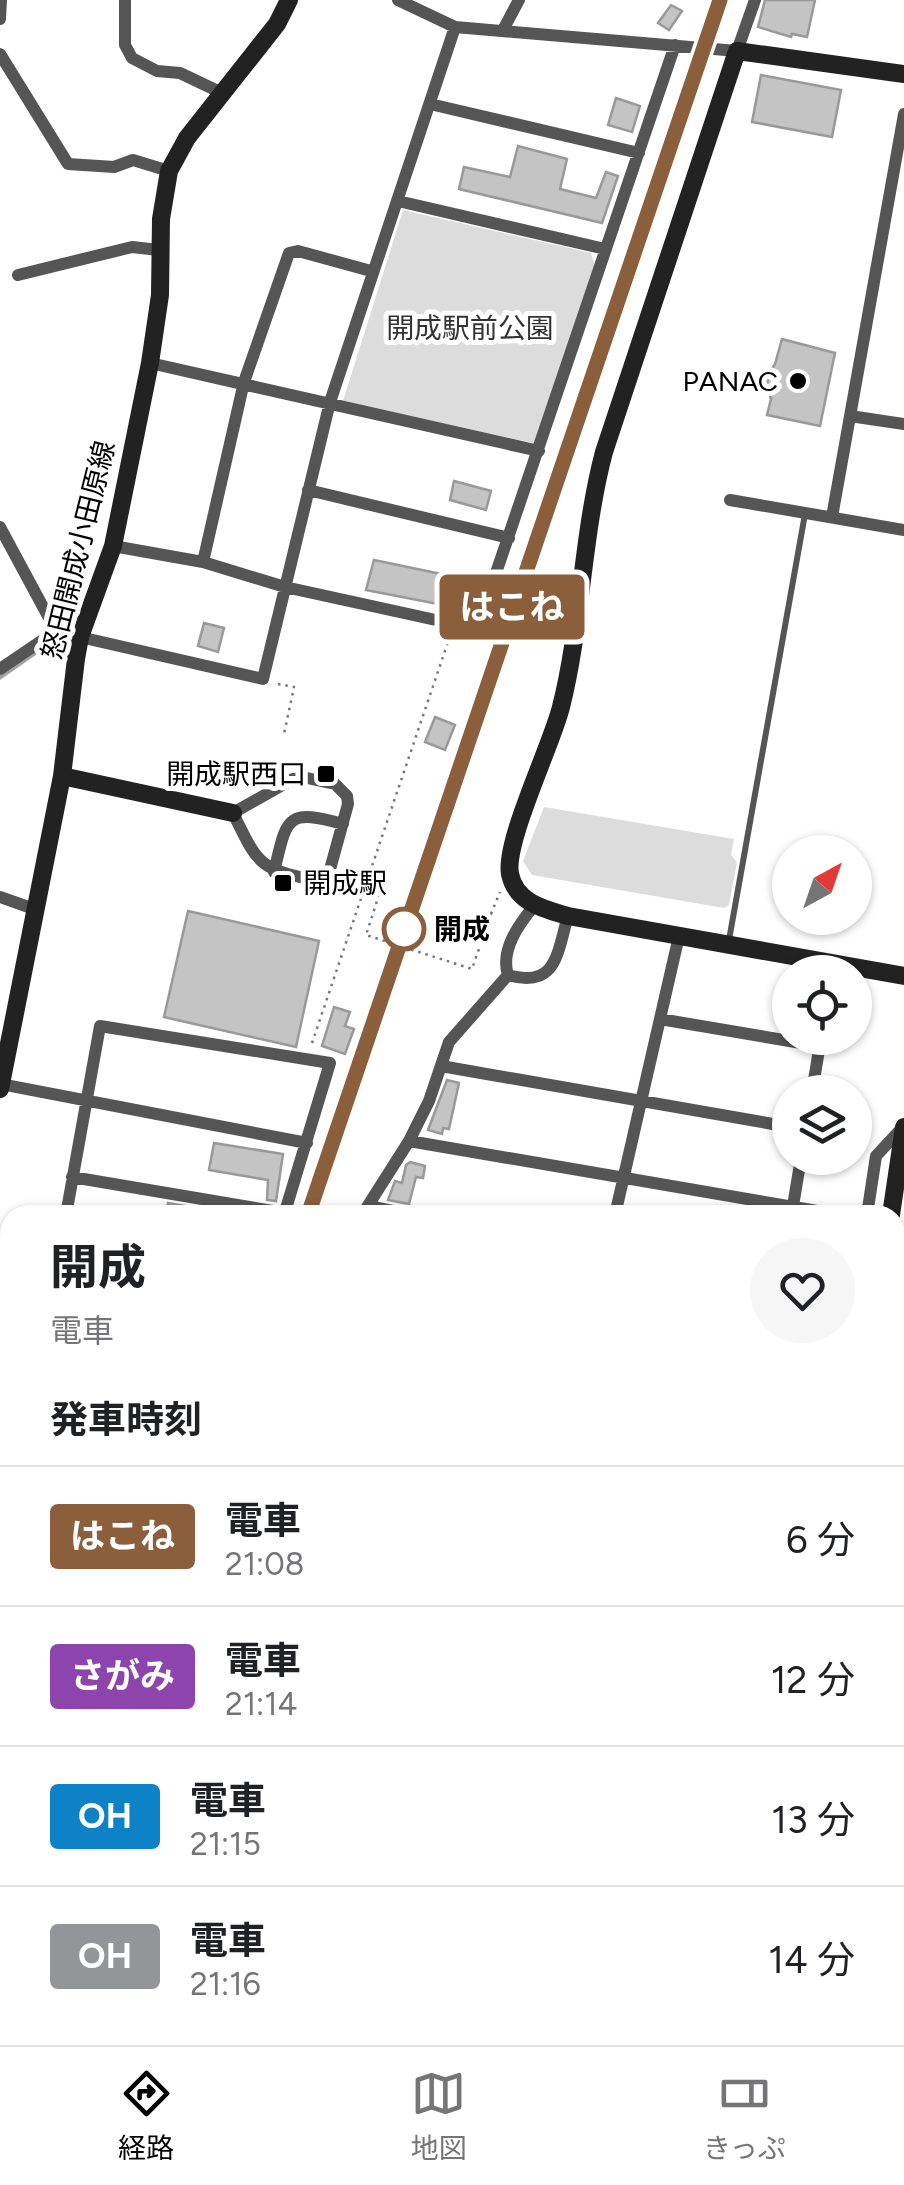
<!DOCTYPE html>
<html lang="ja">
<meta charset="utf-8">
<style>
:root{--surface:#fff;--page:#f6f6f6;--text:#202124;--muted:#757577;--line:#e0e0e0;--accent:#000}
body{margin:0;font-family:Figtree,"Noto Sans JP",sans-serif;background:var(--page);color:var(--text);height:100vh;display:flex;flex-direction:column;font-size:38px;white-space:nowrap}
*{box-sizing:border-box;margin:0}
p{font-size:32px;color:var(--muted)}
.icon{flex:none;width:55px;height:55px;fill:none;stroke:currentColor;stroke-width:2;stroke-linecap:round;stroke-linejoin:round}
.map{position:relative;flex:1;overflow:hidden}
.drawer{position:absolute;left:0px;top:1205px;width:905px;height:840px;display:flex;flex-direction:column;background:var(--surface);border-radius:30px 30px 0 0;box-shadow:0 2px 8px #0004}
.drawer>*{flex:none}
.badge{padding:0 20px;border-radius:8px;font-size:35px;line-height:65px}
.needle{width:65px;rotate:40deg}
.tools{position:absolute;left:772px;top:835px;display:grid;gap:20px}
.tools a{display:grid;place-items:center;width:100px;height:100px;border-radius:50%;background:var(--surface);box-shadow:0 2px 8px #0004;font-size:50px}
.map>.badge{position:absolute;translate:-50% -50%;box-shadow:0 0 0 5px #fff}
h2{padding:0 50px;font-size:38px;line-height:90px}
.round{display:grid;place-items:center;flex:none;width:105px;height:105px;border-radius:52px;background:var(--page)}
.headline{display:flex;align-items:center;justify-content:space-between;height:170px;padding:0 50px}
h1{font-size:48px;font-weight:700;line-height:75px}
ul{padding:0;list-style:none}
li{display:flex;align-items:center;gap:30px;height:140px;padding:0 50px;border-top:2px solid var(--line)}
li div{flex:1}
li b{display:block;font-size:38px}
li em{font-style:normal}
li .badge{min-width:110px;font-weight:700;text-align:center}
.tab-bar{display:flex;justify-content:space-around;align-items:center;height:140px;border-top:2px solid var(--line);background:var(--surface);font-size:28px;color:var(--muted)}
.tab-bar a{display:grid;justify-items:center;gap:5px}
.tab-bar .active{color:var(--accent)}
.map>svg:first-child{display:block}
</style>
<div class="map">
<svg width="904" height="2045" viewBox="0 0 904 2045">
<rect width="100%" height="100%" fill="#fff"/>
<path fill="#dcdcdc" d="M403,210L591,253L595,266L537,444L343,401Z
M544,807L734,839L731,855L737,862L729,905L724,908L532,875L523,861Z"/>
<path fill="#a3a3a3" d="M904,1841V2045H886L885,2035H895V1893Z"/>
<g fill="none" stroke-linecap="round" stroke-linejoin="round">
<path stroke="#a3a3a3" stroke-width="5" d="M0,677L43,647
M0,1376L10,1377
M0,1716L10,1688"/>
</g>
<path fill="#c4c4c4" stroke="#999" stroke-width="2.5" d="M765,0H815L807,37L792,34L791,37L758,27Z
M671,5L682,11L669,30L658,23Z
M761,75L841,90L832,137L752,122Z
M616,98L640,106L632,132L608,125Z
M518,146L567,159L560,189L596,198L606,172L618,176L602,223L459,189L464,167L510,177Z
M782,339L835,353L820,426L767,415L771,399L767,387L768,375L775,364Z
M454,481L491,491L486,510L450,500Z
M374,560L470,580L464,609L366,590Z
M204,623L224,628L218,652L198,646Z
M435,717L455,725L445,750L425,742Z
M188,911L319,941L296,1047L164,1017Z
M334,1007L350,1012L345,1026L354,1029L345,1054L322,1046Z
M447,1080L459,1083L449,1129L443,1128L442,1134L428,1130Z
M214,1143L283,1154L276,1201L267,1200L268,1180L209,1170Z
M410,1162L425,1166L423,1178L416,1177L409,1204L388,1200L395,1181L402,1183L406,1165Z
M168,1203L208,1210V1215H166Z"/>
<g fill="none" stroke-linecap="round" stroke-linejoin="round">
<path stroke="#777" stroke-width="2.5" stroke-dasharray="2.5 5" stroke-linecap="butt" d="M278,684L294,687L284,734
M372,868L386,873
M491,914L500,892
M312,1043L449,639
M899,1483L904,1455
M895,1610L904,1577
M802,2045L804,2035"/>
<path stroke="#555" stroke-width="6" d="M729,940L805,514
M0,1320L10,1322"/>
<path stroke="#555" stroke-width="12" d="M125,0V45L132,58L157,71L180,73L222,93
M398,0L455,27L737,51L755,0
M0,19L1,0
M503,30L519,0
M0,54L68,164L114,167L133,160L169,171
M430,104L639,153
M398,201L605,249
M18,275L132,247L159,250
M150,363L539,451
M850,416L904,424
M308,490L509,538
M730,500L904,530
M832,517L904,114
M0,527L56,631L76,659
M113,546L203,562L285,587L477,629L675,45
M203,562L244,382L289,253L298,251L371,271
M80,637L263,679L330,402L455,27
M0,669L56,631
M307,778L335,784L347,796L348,804L329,873L317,881C258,868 259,866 233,813L293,779Z
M274,872C287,818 285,808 343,824
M0,897L34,909
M534,906C519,924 500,950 508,975C557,989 557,953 568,916
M660,1019L819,1046
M441,1066L790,1127
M0,1084L307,1143
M812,1092L821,1038
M409,1141L841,1215
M72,1177L285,1213
M368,1206L413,1215
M793,1206L801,1158
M66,1215L100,1026L330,1063L284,1215
M362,1215L409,1141L429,1101L449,1042L508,975
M615,1215L679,936
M867,1215L876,1156L902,1128
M6,1506L10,1488"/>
<path stroke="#222" stroke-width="18" d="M904,74L737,51L604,452C582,535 582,623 561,707C552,744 504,842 510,874C516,903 544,909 568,916L904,976
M62,776L233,813
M0,1089L62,776L76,659L80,637L113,546L150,363L160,295L161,219L169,171L187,138L277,24L289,0
M891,1215L904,1127
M0,1348L10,1350
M895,1502L904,1503"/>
<path stroke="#000" stroke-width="5" stroke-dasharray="15 5 2.5 5" stroke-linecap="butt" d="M308,1215L720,0
M23,2045L27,2035"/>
<path stroke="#777" stroke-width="2.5" stroke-dasharray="2.5 5" stroke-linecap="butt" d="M386,873L366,935L472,969L491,914"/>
</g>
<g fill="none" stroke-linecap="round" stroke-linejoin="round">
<g stroke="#fff" stroke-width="22">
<path id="line" d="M308,1215L720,0"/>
</g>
<use href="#line" stroke="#8b5e3c" stroke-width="15"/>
</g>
<g fill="#000" stroke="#fff" stroke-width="4">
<circle cx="798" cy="381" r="10"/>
<rect x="316" y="764" width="20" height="20" rx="5"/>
<rect x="273" y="873" width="20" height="20" rx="5"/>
</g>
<circle fill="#fff" stroke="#8b5e3c" stroke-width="5" cx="404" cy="929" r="20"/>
<g text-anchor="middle" stroke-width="10" stroke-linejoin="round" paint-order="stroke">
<g font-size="28" fill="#333" stroke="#fff">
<text x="470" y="338">開成駅前公園</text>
</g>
<g font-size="28" fill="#000" stroke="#fff" text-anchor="end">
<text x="778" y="391">PANAC</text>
<text x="306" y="784">開成駅西口</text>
<text x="303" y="893" text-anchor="start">開成駅</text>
</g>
<g font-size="28" fill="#000" stroke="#fff">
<text transform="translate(78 550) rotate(-76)" y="10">怒田開成小田原線</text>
</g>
<g font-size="28" font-weight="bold" fill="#000" stroke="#fff" text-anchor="start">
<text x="434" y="939">開成</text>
</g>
</g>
</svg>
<div class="tools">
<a><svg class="needle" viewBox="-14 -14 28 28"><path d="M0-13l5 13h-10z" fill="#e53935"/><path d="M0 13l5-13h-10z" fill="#757577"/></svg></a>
<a><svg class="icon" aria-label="locate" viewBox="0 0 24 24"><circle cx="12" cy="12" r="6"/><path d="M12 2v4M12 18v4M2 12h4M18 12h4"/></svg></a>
<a><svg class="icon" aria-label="layers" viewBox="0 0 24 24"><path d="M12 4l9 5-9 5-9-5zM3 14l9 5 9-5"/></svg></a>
</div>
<b class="badge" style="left:512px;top:607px;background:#8b5e3c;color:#fff">はこね</b>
<section class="drawer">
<div class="headline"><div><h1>開成</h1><p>電車</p></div><a class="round"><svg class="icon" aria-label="heart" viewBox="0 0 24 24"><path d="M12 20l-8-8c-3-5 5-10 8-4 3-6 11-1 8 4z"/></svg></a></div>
<h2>発車時刻</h2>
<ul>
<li><span class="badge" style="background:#8b5e3c;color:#fff">はこね</span><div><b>電車</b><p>21:08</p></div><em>6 分</em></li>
<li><span class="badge" style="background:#8e44ad;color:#fff">さがみ</span><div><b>電車</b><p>21:14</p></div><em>12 分</em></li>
<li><span class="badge" style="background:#0d82c7;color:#fff">OH</span><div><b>電車</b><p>21:15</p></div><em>13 分</em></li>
<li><span class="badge" style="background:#939598;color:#fff">OH</span><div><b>電車</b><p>21:16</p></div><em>14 分</em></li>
</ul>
</section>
</div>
<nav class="tab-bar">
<a class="active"><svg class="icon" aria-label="directions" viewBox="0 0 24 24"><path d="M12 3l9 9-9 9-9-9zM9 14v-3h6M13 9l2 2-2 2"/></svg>経路</a>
<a><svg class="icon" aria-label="map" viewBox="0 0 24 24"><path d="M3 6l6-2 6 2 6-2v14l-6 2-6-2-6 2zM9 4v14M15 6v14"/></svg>地図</a>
<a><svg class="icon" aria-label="tickets" viewBox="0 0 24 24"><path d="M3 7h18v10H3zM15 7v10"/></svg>きっぷ</a>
</nav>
